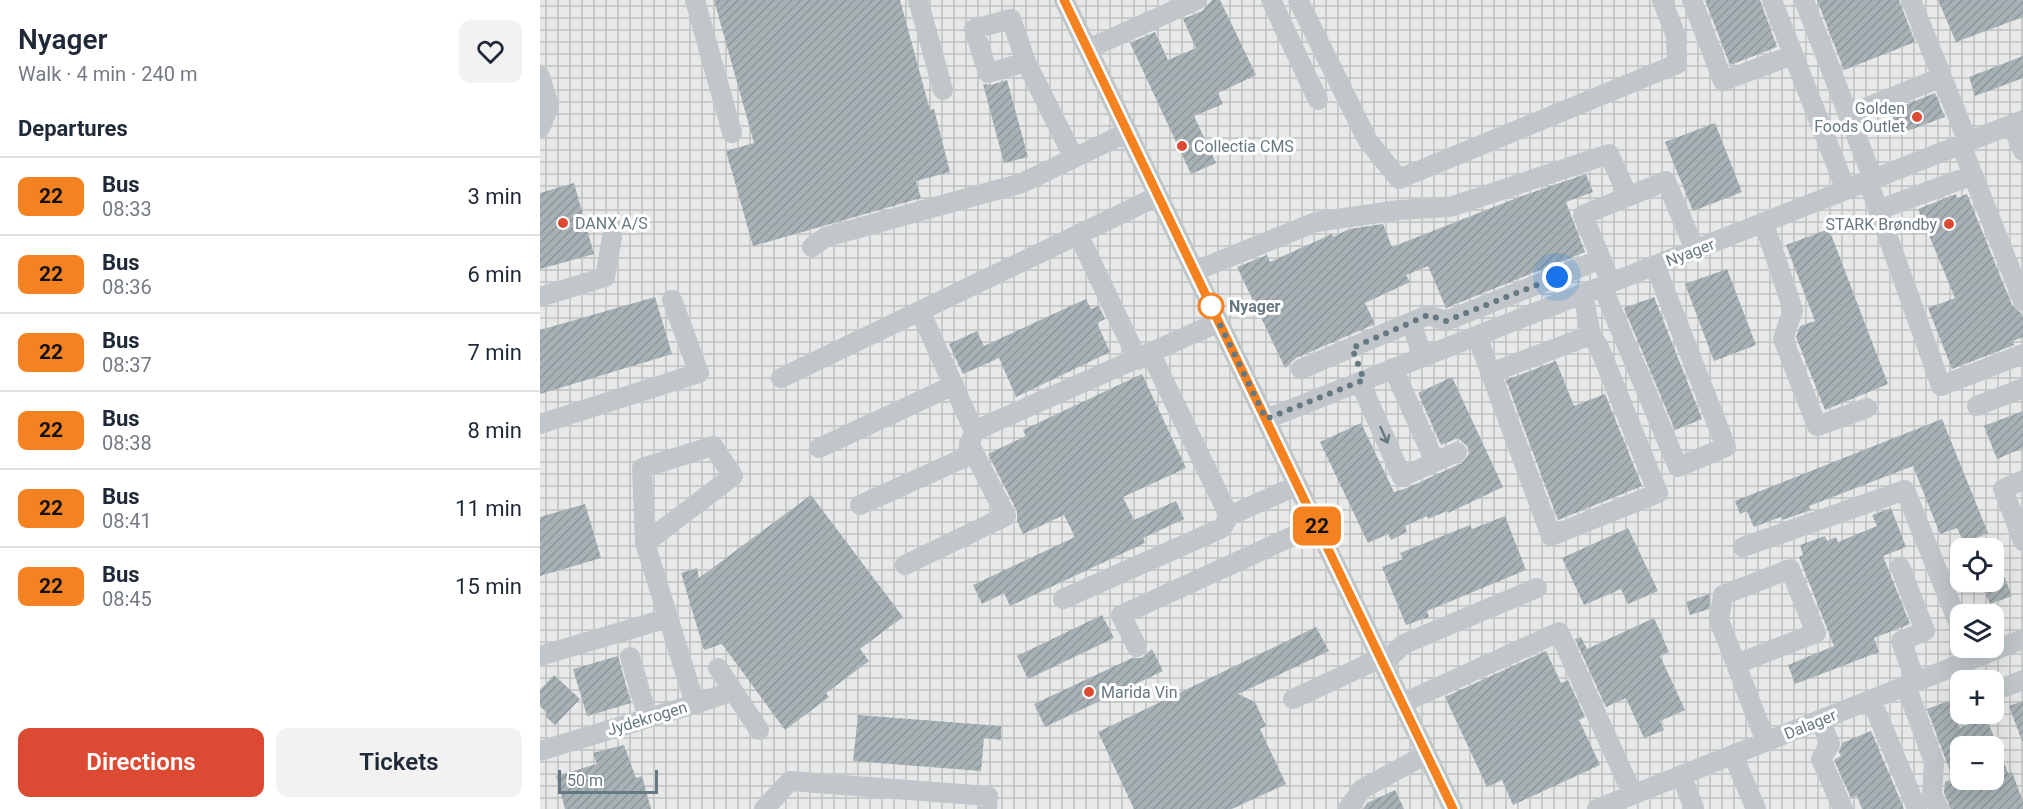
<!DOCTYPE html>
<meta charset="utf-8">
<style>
:root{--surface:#fff;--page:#f2f2f3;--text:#1f2937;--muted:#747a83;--line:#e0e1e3;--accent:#dc4a34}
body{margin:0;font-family:Roboto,sans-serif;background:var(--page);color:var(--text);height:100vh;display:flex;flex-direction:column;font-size:22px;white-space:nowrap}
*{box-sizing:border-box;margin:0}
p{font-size:20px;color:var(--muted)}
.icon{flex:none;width:33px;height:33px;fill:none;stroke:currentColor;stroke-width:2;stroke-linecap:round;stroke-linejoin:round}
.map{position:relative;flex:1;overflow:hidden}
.panel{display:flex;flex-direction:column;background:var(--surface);width:540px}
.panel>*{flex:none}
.badge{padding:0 12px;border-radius:9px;font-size:21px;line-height:39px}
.controls{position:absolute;left:1410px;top:538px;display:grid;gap:12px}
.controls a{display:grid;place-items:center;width:54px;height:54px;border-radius:12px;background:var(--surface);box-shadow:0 6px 24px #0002;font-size:30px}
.scale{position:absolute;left:18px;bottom:15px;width:100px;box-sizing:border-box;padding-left:6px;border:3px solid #667881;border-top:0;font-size:16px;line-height:21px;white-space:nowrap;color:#667881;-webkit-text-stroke:4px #fff;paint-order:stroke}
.you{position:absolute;width:30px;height:30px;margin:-15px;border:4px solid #fff;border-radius:50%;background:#1a73e8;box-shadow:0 0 0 9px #1a73e833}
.map>.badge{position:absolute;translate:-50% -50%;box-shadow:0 0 0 3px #fff}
h2{padding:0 18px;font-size:22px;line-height:54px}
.round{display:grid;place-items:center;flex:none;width:63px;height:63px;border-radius:12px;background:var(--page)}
.summary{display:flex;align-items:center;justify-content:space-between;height:102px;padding:0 18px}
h1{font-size:28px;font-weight:600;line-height:45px}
.action{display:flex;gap:12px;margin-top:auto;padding:12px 18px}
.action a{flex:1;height:69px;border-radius:12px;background:var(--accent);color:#fff;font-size:24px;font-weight:600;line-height:69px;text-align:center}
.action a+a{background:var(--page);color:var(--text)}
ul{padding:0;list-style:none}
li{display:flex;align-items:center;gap:18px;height:78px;padding:0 18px;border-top:2px solid var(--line)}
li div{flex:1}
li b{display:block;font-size:22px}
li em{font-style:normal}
li .badge{min-width:66px;font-weight:700;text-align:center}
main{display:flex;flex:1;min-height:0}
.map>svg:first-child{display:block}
</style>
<main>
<section class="panel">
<div class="summary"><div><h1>Nyager</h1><p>Walk · 4 min · 240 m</p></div><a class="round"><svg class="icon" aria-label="heart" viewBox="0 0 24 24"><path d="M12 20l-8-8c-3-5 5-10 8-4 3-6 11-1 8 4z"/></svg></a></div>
<h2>Departures</h2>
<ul>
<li><span class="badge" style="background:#f58220;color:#111">22</span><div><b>Bus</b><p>08:33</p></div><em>3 min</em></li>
<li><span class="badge" style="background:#f58220;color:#111">22</span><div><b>Bus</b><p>08:36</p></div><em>6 min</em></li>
<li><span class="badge" style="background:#f58220;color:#111">22</span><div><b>Bus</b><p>08:37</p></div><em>7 min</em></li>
<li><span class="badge" style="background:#f58220;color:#111">22</span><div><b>Bus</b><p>08:38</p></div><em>8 min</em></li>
<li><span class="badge" style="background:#f58220;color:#111">22</span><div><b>Bus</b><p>08:41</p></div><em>11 min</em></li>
<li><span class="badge" style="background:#f58220;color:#111">22</span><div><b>Bus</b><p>08:45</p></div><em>15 min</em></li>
</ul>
<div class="action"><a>Directions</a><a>Tickets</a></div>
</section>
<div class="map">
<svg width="1483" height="809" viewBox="0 0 1483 809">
<defs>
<pattern id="industrial-grid" width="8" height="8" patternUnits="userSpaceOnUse" patternTransform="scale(1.5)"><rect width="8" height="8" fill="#e7e9e8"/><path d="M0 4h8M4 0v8" fill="none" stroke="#bfc2c1"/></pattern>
<pattern id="building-hatch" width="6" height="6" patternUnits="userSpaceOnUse" patternTransform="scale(1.5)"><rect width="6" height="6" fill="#a8b2b6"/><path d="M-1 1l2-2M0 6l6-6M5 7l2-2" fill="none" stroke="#8d9699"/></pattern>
</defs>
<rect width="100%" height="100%" fill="#f9f9f7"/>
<path fill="url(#industrial-grid)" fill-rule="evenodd" d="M0,0H1483V809H0ZM1420,549H1454V582H1420ZM1420,615H1454V648H1420ZM1420,681H1454V714H1420ZM1420,747H1454V780H1420Z"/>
<path fill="url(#building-hatch)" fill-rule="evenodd" d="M174,0H360L390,110L394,109L410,172L376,181L381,198L213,246L186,151L214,143Z
M672,0H680L716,75L678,93L683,104L654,116L676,163L651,174L590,43L615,32L628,60L656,48L643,19L662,11Z
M1165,0H1220L1237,47L1190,65Z
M1277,0H1359L1375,42L1304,70Z
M1398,0H1483V17L1416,42Z
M1483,56V78L1435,96L1429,77Z
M467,80L488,157L464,163L443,84L451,85Z
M1395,93L1405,117L1359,134L1350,111Z
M1175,123L1202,192L1153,211L1125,142Z
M1046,174L1053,192L1026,202L1045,252L906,308L888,266L866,275L870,282L825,303L835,324L756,358L745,368L697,267L727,255L730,262L792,234L793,237L809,229L843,224L852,247L982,196Z
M34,183L54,254L0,269V193Z
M1416,194L1417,198L1427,194L1472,305L1481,313L1483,318V337L1473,341L1474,345L1412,369L1388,308L1415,298L1378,209Z
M1289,229L1348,384L1285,410L1256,337L1260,326L1275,321L1246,245Z
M1187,269L1216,345L1174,361L1145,284Z
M115,297L132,354L0,394V330Z
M1114,297L1162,419L1135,430L1084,308Z
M546,299L551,309L559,306L565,319L557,323L570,352L476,397L459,358L423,374L409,344L437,331L444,346Z
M1016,361L1034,406L1065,394L1102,486L1018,520L966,380Z
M602,374L646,468L583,497L594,520L636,501L644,519L603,538L605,543L470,606L464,593L442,604L433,585L535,537L524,515L483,534L477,521V511L448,454L486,436L483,430Z
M912,377L963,487L908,513L907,511L888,519L887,516L865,526L867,532L851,540L848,534L828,543L780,442L821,423L854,492L867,488L922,463L929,454L928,447L918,438L901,445L878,393Z
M1483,411V448L1457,459L1444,426Z
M1402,419L1448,533L1424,543L1417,528L1400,534L1373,466L1269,506L1271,510L1242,520L1241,517L1214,527L1207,511L1200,514L1195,501Z
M271,495L363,617L320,649L329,661L286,693L289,697L245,730L182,644L164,650L141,573L157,568L159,578Z
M45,504L61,558L0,576V517Z
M1351,508L1366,547L1343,556L1370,624L1334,638L1339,652L1255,684L1248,665L1294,646L1259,557L1263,555L1260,545L1285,536L1287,541L1296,537L1298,542L1337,526L1332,515Z
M965,516L986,570L887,611L889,617L866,625L842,567L863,559L860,553L930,525L932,529Z
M1088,528L1118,591L1088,604L1081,589L1044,605L1022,558Z
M1454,551L1472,596L1450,604L1440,582H1454Z
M1169,594L1170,598L1169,609L1150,615L1146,602Z
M562,615L574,638L488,679L477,656Z
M1114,618L1129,652L1120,656L1145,710L1120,721L1124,730L1104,738L1086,698L1066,707L1035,639L1041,637L1047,649Z
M776,627L789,651L698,694L715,702L726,726L720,729L746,784L692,809H594L558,732Z
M612,649L623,671L505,727L494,704L592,658H602Z
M1006,651L1021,683L1028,680L1045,717L1039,720L1060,765L973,805L962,780L947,787L905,697Z
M78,656L91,703L47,716L33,669Z
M14,675L40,699L15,725L5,716L7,713L0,706V690Z
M1409,701L1420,728L1446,717L1468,773L1472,772L1483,801V809H1411L1404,793L1405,782L1413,779L1387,709ZM1420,747H1454V780H1420Z
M1483,701V741H1482L1469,706Z
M318,715L461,726V740L444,738L441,771L313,761Z
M1331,731L1364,809H1322L1317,796L1311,798L1294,760L1301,756L1299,752L1302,743Z
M84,745L96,778L102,776L111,809H25L16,776L57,764L53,753Z
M855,790L864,809H823L827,803Z"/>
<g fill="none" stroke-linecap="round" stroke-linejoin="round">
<path stroke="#c0c6c9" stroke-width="20" d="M155,0L192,133
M378,0L403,90
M524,0L913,809
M731,0L778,100
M758,0L828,141L859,179L1137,64L1136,36L1122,0
M1152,0L1183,81L1253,55
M1232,0L1306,190
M1264,0L1333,179
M1371,0L1428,142
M548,49L657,0
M486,62L448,73L434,29L471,19L486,62L534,158
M0,76L9,107L0,128
M1308,115L1402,77
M1472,125L1483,151
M1421,145L1483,301
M1328,181L1401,386L1483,354
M1338,210L1433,175
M1224,223L1253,310L1243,339L1277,426L1327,408
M538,234L598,360
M272,247L286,237L482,183L588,132
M655,271L776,222L859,210L910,207L1069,154L1088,196
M1066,271L1043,215L1126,181L1155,250
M1062,286L1138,467L1186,447L1115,265
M0,297L65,277L72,237
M380,311L434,431
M871,323L883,357
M937,336L1011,536L1118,493L1059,347L1051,335
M611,354L689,516
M761,369L888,315L906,321L1061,259
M950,373L1051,335L1043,294
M241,378L618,196
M820,382L862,477L895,462L853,368
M1437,406L1483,388
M726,419L1483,120
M0,424L159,373L132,300
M279,448L414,385
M895,462L917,452
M1483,480L1463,489L1483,541
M320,505L426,457L434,431L679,322
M1203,547L1365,490L1420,627
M365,565L466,516L429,443
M1360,567L1385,631L1361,641L1376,682
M523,599L682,528L689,516L758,485
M597,647L581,615L777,525
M0,656L128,618
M90,657L108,718
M843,663L864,644L997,588
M1196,664L1276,633L1250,569L1183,595L1179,620L1226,742
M178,668L219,730
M1366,686L1394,762L1392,795L1399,809
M1462,688L1483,680
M753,699L841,658
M1331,699L1377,809
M863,703L1019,632L1093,795
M155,704L193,691
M1280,720L1290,744L1281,759L1303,809
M0,751L155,704L105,543L102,468L173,446L193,476L105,543
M1193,755L1216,809
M1141,775L1154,808L1152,809
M224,809L250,781L448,796L447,809
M808,809L822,789L887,754
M1057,809L1483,639"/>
</g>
<defs><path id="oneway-shaft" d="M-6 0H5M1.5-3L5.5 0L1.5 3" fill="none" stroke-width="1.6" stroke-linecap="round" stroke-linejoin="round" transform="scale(1.5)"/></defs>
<use stroke="#667881" href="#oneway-shaft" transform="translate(844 435) rotate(66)"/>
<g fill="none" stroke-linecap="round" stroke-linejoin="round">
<g stroke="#fff" stroke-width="14">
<path id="line" d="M524,0L913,809"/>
</g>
<use href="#line" stroke="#f58220" stroke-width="9"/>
<path stroke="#667881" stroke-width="6" stroke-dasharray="0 10.8" d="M671,306L726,419L824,380L812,348L888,315L906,321L1017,277"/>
</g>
<g fill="#dc4a34" stroke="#fff" stroke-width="2">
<circle cx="1377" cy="117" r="6"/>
<circle cx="642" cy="146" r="6"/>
<circle cx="23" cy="223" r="6"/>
<circle cx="1409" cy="224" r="6"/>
<circle cx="549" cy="692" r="6"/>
</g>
<circle fill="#fff" stroke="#f58220" stroke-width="3" cx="671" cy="306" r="12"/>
<g text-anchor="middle" stroke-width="6" stroke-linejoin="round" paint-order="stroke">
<g font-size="16" fill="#667881" stroke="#fff" text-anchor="start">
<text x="1365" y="114" text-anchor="end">Golden<tspan x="1365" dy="18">Foods Outlet</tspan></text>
<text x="654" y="152">Collectia CMS</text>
<text x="35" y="229">DANX A/S</text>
<text x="1397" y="230" text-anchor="end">STARK Brøndby</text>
<text x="561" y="698">Marida Vin</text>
</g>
<g font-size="16" fill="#667881" stroke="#fff">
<text transform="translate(1150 252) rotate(-21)" y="6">Nyager</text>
<text transform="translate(107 718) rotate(-17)" y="6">Jydekrogen</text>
<text transform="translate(1270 724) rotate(-22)" y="6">Dalager</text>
</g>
<g font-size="16" font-weight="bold" fill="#667881" stroke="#fff" text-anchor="start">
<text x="689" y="312">Nyager</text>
</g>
</g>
</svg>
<div class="controls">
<a><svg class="icon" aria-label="locate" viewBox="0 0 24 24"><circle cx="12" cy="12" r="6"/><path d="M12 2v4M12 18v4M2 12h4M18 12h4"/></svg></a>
<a><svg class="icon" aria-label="layers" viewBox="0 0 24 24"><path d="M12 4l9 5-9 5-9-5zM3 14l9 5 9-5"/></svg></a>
<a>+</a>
<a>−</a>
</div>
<div class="scale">50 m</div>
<div class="you" style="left:1017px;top:277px"></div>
<b class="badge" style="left:777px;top:526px;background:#f58220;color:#111">22</b>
</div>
</main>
